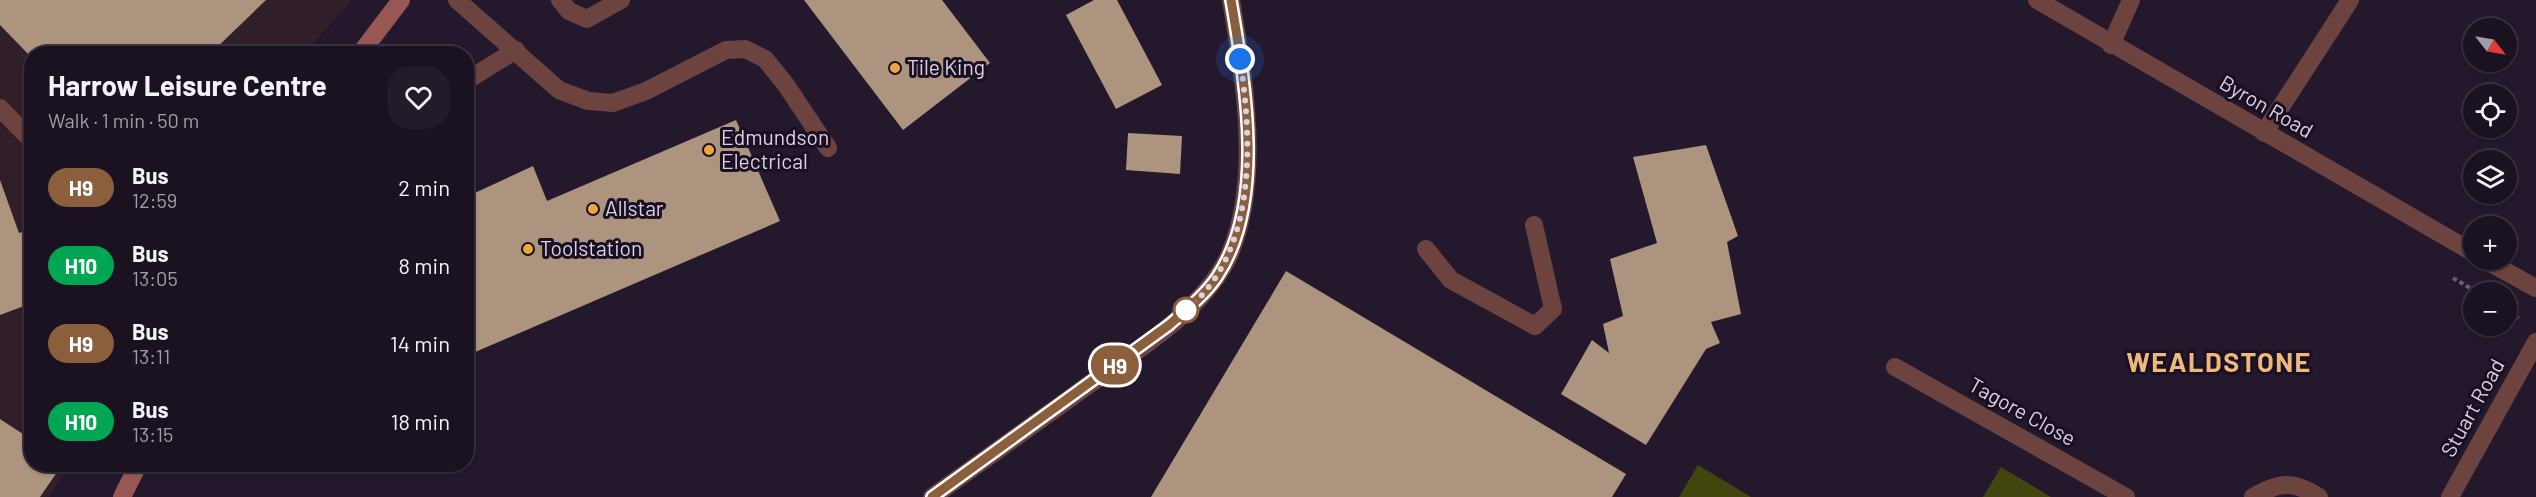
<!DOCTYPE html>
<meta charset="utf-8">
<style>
:root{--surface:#1b1221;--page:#241b2a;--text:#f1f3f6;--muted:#a09ea5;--line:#39323f}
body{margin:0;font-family:Barlow,sans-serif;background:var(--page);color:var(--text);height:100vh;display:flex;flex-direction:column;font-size:22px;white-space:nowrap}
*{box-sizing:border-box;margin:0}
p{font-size:20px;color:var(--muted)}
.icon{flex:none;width:33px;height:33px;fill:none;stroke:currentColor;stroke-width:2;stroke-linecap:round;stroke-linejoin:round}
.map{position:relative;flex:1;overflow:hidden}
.details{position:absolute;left:24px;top:46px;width:450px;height:426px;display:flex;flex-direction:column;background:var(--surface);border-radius:24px;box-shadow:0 2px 4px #0004,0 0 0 2px var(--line)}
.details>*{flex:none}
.badge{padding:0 12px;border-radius:20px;font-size:21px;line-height:39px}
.needle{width:39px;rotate:121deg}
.buttons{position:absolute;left:2463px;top:18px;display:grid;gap:12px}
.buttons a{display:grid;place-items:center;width:54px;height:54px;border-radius:50%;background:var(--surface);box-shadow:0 2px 4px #0004,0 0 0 2px var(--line);font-size:30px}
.you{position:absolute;width:30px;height:30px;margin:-15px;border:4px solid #fff;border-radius:50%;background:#1a73e8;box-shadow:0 0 0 9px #1a73e833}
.map>.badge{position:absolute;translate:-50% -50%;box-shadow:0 0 0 3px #fff}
.round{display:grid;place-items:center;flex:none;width:63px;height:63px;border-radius:24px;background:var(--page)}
.summary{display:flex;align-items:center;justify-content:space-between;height:102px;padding:0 24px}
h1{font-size:28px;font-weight:700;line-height:45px}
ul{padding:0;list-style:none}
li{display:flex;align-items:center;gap:18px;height:78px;padding:0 24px}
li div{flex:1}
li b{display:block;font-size:22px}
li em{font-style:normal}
li .badge{min-width:66px;font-weight:700;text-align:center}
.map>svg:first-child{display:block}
</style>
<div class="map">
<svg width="2536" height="497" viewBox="0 0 2536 497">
<rect width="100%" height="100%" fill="#24182c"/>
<path fill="#301f28" d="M0,0H352L304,54H32V465H70L49,497H0Z"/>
<path fill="#43450e" d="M1698,465L1751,497H1679Z
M2001,467L2051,497H1983Z"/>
<path fill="#ac947f" d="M0,0H266L210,54H32V58L0,25Z
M804,0H942L990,63L903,130Z
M1094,0H1117L1162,85L1116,109L1066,15Z
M736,120L780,221L466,356V197L533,166L547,201Z
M1128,133L1182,136L1180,174L1126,170Z
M1706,145L1738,236L1727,242L1741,314L1711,322L1720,343L1706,349L1646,445L1561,394L1592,340L1609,353L1603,324L1623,316L1610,259L1657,243L1633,157Z
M0,180L19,233L32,229V303L0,315Z
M1286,271L1626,474L1612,497H1151Z
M0,419L32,440V465H62L40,497H0Z"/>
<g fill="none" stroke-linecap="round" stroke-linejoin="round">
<path stroke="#685e70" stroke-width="4" stroke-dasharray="4.5 3" stroke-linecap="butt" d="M2453,278L2470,288
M2506,309L2519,318"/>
<path stroke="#6d4340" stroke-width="18" d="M457,0L559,90L588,101L613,103L646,91L726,50L745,49L765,59L786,85L828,148
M560,0L569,11L587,19L621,0
M466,81L516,50
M0,108L32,141
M2264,133L2350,0
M1426,249L1451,280L1535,326L1553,309L1534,225"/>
<path stroke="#6d4340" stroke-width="18" d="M2037,0L2474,253
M2111,45L2131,0
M2485,260L2536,288
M1895,367L2126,497
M932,497C980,463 1028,428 1076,394C1127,356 1206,312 1231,251C1261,176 1244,78 1231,0
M2253,497C2279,482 2293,480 2319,497
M2450,497L2536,342"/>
<path stroke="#995753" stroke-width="18" d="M360,54L401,0
M122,497L138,465"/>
</g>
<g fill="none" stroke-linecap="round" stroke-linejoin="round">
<g stroke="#fff" stroke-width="14">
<path id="line" d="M932,497L1169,325C1186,310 1204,296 1217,277C1267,202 1245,84 1231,0"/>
</g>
<use href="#line" stroke="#8b5e3c" stroke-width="9"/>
<path stroke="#dad3e1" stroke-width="6" stroke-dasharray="0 10.8" d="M1186,310C1256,254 1253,145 1240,59"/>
</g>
<g fill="#f0a63f" stroke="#1a0f23" stroke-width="2">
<circle cx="895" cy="68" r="6"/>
<circle cx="709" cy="150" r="6"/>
<circle cx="593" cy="209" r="6"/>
<circle cx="528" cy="249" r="6"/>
</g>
<circle fill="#fff" stroke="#8b5e3c" stroke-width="3" cx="1186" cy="310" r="12"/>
<g text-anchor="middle" stroke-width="6" stroke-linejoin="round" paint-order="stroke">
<g font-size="21" fill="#dad3e1" stroke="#1a0f23" text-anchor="start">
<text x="907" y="75">Tile King</text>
<text x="721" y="145">Edmundson<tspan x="721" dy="24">Electrical</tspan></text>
<text x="605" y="216">Allstar</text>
<text x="540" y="256">Toolstation</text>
</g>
<g font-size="21" fill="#dad3e1" stroke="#1a0f23">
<text transform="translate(2266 107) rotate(30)" y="7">Byron Road</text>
<text transform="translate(2473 408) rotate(-61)" y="7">Stuart Road</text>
<text transform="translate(2022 412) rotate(29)" y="7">Tagore Close</text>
</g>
<g font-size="27" font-weight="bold" letter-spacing="1.5" fill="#edb97a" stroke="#1a0f23">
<text x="2219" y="372">WEALDSTONE</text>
</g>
</g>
</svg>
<div class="buttons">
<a><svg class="needle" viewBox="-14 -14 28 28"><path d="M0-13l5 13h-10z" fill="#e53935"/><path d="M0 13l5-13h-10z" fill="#a09ea5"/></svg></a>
<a><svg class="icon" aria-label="locate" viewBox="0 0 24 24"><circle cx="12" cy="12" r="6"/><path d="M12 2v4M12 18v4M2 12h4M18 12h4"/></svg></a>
<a><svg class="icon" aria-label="layers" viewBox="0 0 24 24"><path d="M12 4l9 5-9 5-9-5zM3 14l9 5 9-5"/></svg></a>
<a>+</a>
<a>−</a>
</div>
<div class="you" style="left:1240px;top:59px"></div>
<b class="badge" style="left:1115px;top:365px;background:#8b5e3c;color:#fff">H9</b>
<section class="details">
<div class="summary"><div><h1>Harrow Leisure Centre</h1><p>Walk · 1 min · 50 m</p></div><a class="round"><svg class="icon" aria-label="heart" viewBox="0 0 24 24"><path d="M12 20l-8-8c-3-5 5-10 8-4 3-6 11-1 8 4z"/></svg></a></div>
<ul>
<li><span class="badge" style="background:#8b5e3c;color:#fff">H9</span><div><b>Bus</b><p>12:59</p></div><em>2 min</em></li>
<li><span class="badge" style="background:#00a651;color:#fff">H10</span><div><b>Bus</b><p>13:05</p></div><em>8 min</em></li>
<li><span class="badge" style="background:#8b5e3c;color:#fff">H9</span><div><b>Bus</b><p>13:11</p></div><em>14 min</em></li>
<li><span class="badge" style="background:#00a651;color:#fff">H10</span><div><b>Bus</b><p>13:15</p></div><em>18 min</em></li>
</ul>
</section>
</div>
